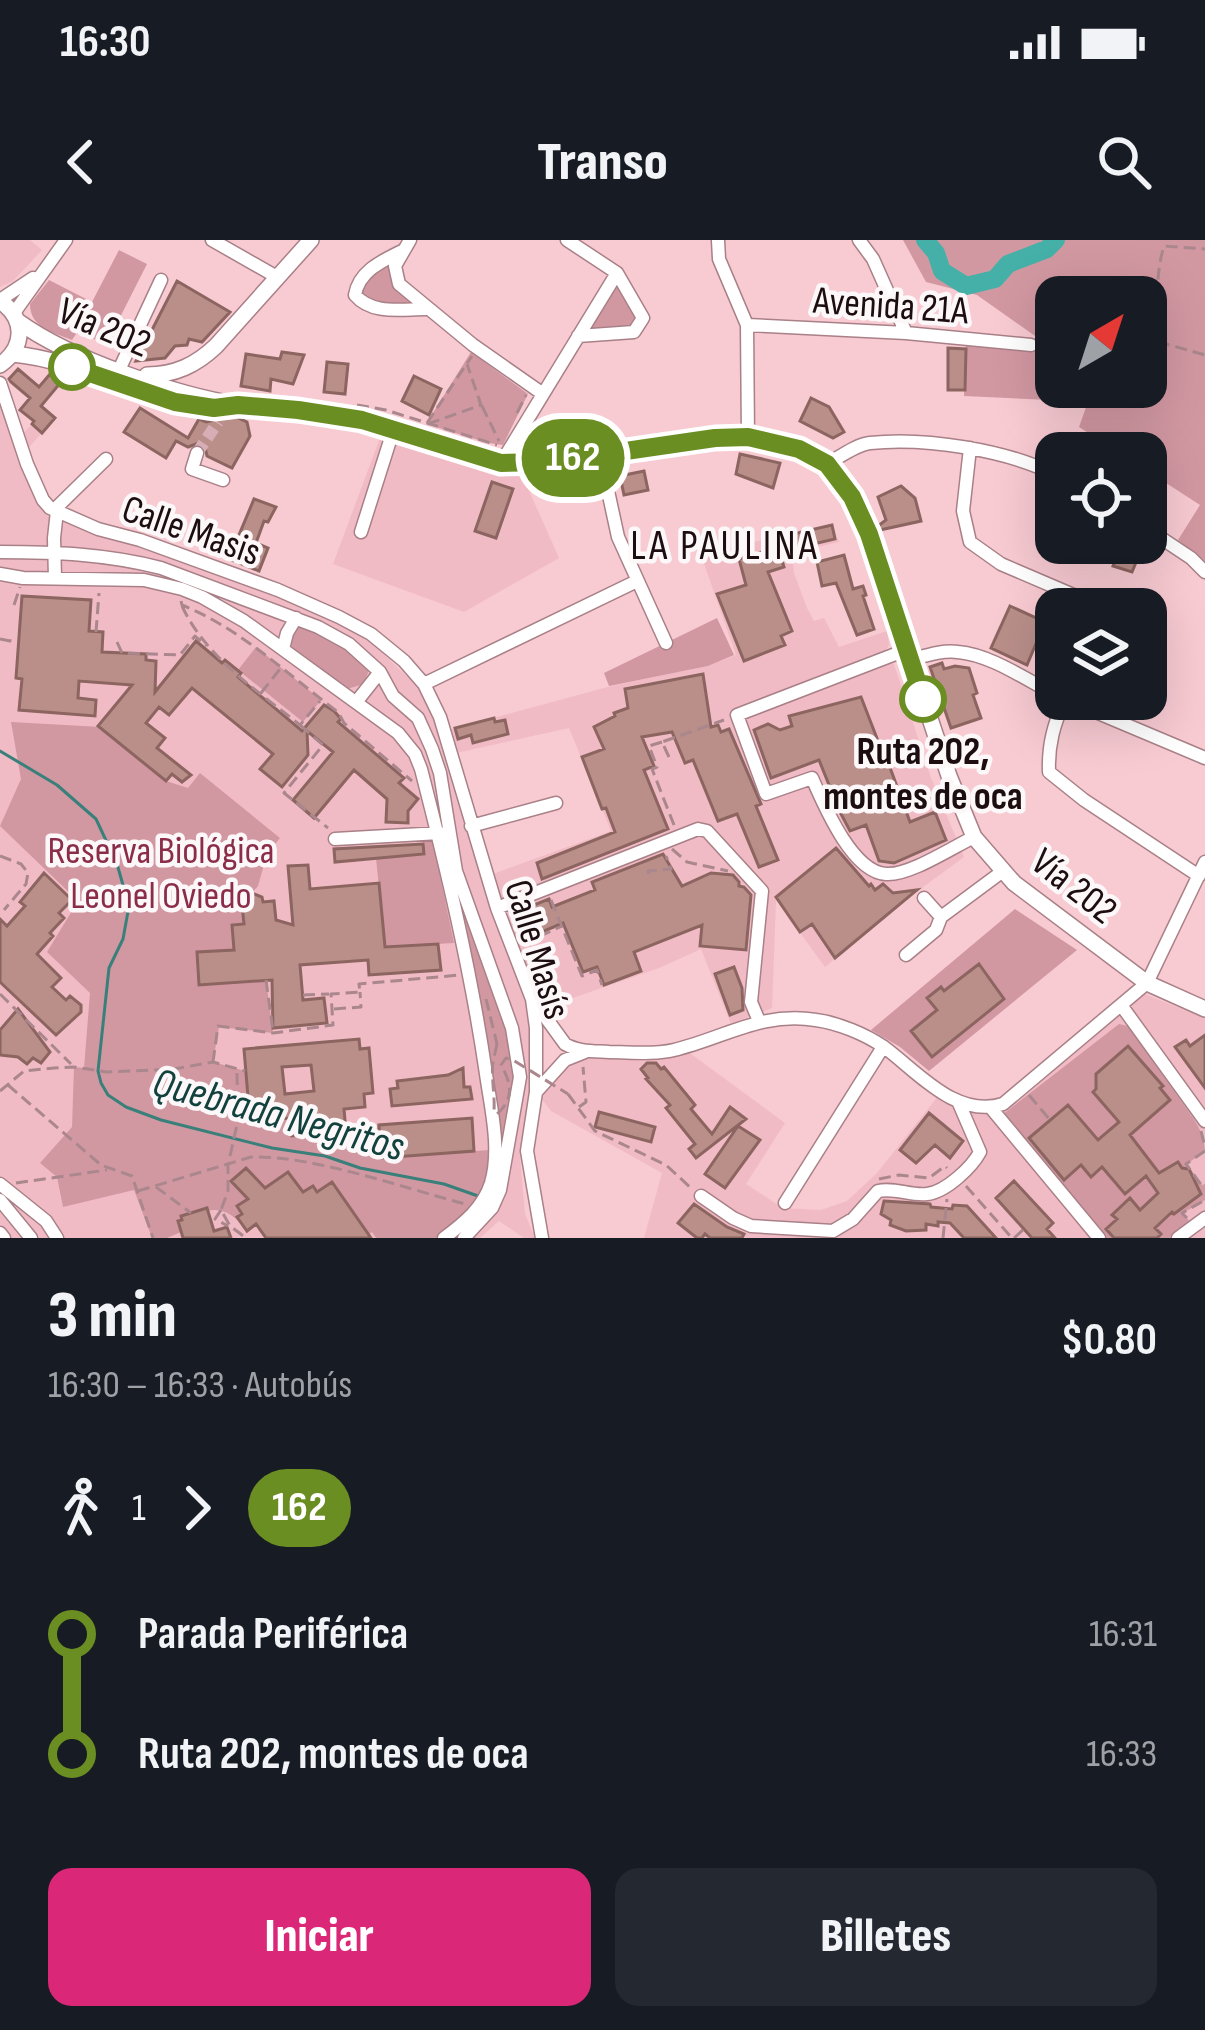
<!DOCTYPE html>
<html lang="es">
<meta charset="utf-8">
<style>
:root{--surface:#171b24;--page:#242831;--text:#f1f3f6;--muted:#9ea1a6;--accent:#db2777}
body{margin:0;font-family:"Sofia Sans Condensed",sans-serif;background:var(--page);color:var(--text);height:100vh;display:flex;flex-direction:column;font-size:45px;white-space:nowrap}
*{box-sizing:border-box;margin:0}
p{font-size:39px;color:var(--muted)}
.icon{flex:none;width:66px;height:66px;fill:none;stroke:currentColor;stroke-width:2;stroke-linecap:round;stroke-linejoin:round}
.map{position:relative;height:998px;overflow:hidden}
.details{display:flex;flex-direction:column;background:var(--surface);flex:1}
.details>*{flex:none}
.badge{padding:0 24px;border-radius:39px;font-size:42px;line-height:78px}
.needle{width:78px;rotate:39deg}
.fabs{position:absolute;left:1035px;top:36px;display:grid;gap:24px}
.fabs a{display:grid;place-items:center;width:132px;height:132px;border-radius:24px;background:var(--surface);box-shadow:0 12px 48px #0002;font-size:60px}
.map>.badge{position:absolute;translate:-50% -50%;box-shadow:0 0 0 6px #fff}
.legs{display:flex;align-items:center;gap:18px;height:132px;padding:0 48px;font-size:39px}
.legs p{margin-inline-start:auto}
.summary{display:flex;align-items:center;justify-content:space-between;height:204px;padding:0 48px}
h1{font-size:66px;font-weight:800;line-height:90px}
.button{display:flex;gap:24px;margin-top:auto;padding:24px 48px}
.button a{flex:1;height:138px;border-radius:24px;background:var(--accent);color:#fff;font-size:48px;font-weight:800;line-height:138px;text-align:center}
.button a+a{background:var(--page);color:var(--text)}
ul{padding:0 48px;list-style:none}
li{display:flex;align-items:center;gap:42px;height:120px;font-size:45px}
li i{display:grid;place-items:center;width:18px;height:100%;margin:0 15px;background:currentColor}
li i::after{content:'';width:30px;height:30px;margin:-15px;border:9px solid;border-radius:50%;background:var(--surface)}
li p{margin-inline-start:auto}
li:first-child i{background:linear-gradient(#0000 50%,currentColor 0)}
li:last-child i{background:linear-gradient(currentColor 50%,#0000 0)}
.status{display:flex;justify-content:space-between;align-items:center;height:84px;padding:0 60px;background:var(--surface);direction:ltr}
.status svg{height:33px;fill:currentColor}
header{display:flex;justify-content:space-between;align-items:center;height:156px;padding:0 48px;background:var(--surface);font-size:54px;font-weight:800}
.map>svg:first-child{display:block}
</style>
<div class="status"><b>16:30</b><svg viewBox="0 0 49 12"><path d="M0 12V9h3v3zM5 12V6h3v6zM10 12V3h3v9zM15 12V0h3v12zM26 1h20v11H26zM47 4h2v5h-2z"/></svg></div>
<header><svg class="icon" aria-label="back" viewBox="0 0 24 24"><path d="M15 5l-7 7 7 7"/></svg>Transo<svg class="icon" aria-label="search" viewBox="0 0 24 24"><circle cx="10" cy="10" r="6"/><path d="M15 15l6 6"/></svg></header>
<div class="map">
<svg width="1205" height="998" viewBox="0 0 1205 998">
<rect width="100%" height="100%" fill="#f8cad2"/>
<path fill="#f1bbc5" d="M0,0H30L42,10L13,41L0,47Z
M6,162L18,199L45,170L55,178L23,214L43,260L79,286L278,356L337,381L370,401L421,450L434,480L492,672L526,761L531,790L530,851L520,917L525,974L535,998H524L499,981L480,998H12L0,984V164Z
M380,198L491,231L523,237L559,318L464,372L333,324Z
M832,283L839,302L792,313L794,333L807,368L814,381L824,378L839,407L887,391L889,404L885,413L888,422L894,424L931,538L964,617L911,656L825,727L776,660L772,768L731,784L701,709L659,728L544,768L538,761L493,634L611,591L569,488L456,513L449,490L615,445L708,426L736,415L701,315Z
M1142,753L1205,778V998H644L662,933L551,871L541,858L542,851L568,824L586,815L687,811L785,883L746,944L783,968L821,970L847,961L877,933L939,855L993,872Z"/>
<path fill="#d298a2" fill-rule="evenodd" d="M903,0H1205V322L1178,300L1200,265L1146,230V213H1119L1079,187L1090,156L1063,147H1146V57H1056V145H1053L1049,160L964,156L966,101L1050,106L1047,100L1045,103L977,55L926,42Z
M119,10L147,24L106,105L78,91L72,100C53,92 30,88 30,64L49,40L92,62Z
M403,10L395,32L426,69L371,67L356,45Z
M617,33L633,58L639,88L578,96Z
M471,112L528,154L503,205L488,203L426,184Z
M717,378L734,415L708,426L609,446L604,433Z
M300,383L350,409L370,427L364,444L347,449L293,412L289,401Z
M256,407L321,460L303,482L238,430Z
M11,482L101,487L166,541L188,548L200,533L280,598L267,614L258,646L242,664L244,684L232,685L234,710L197,713L200,745L266,740L273,793L219,787L213,822L245,831L250,881L291,878L293,896L346,892L378,885L382,918L489,910C489,939 481,960 459,980C453,986 444,996 436,998C422,998 392,998 376,998L372,992L368,995L332,942L317,952L313,946L303,952L288,932L264,948L246,928C246,945 250,964 237,977L247,991C224,961 208,968 178,982L181,992L167,998H152L134,950L63,967L57,937L40,923L72,887L74,827L84,828L90,753L47,712L78,661L0,586L21,539Z
M432,597L454,703L385,707L376,618L424,614L423,598Z
M446,601L495,744L517,831L500,936L459,998H455L462,992L497,928Z
M1015,669L1077,710L929,831L900,807L871,790ZM979,724L987,734L982,739L994,747L1004,758L932,817L911,791L937,770L928,757L941,747L954,763Z
M1119,784L1128,786L1193,878C1200,888 1204,898 1205,911L1187,924L1202,945L1205,944V960L1183,973L1190,982L1169,998H1106L1002,875Z"/>
<g fill="none" stroke-linecap="round" stroke-linejoin="round">
<path stroke="#397f7a" stroke-width="3" d="M0,511L57,545L96,579L117,624L129,666L123,699L109,728L98,831L101,843L108,855L126,867L161,880L272,908L325,916L360,928L444,944L478,956"/>
<path stroke="#45b0a7" stroke-width="18" d="M925,0L936,13L942,31L966,46L995,39L1008,24L1047,9L1056,0"/>
</g>
<path fill="#ba8f8a" stroke="#8c6560" stroke-width="3" fill-rule="evenodd" d="M177,41L230,72L202,102L189,99L187,105L175,106L165,118L136,121Z
M948,108L966,109L965,150H948Z
M282,112L304,115L293,144L271,139L270,151L241,146L246,114L280,119Z
M327,122L348,124L345,154L324,152Z
M18,129L39,147L50,134L61,142L41,166L55,178L42,193L32,184L34,181L20,170L30,158L11,142L9,139Z
M414,136L441,149L429,175L402,161Z
M811,158L829,167L844,192L833,198L800,181Z
M140,168L188,198L199,179L206,182L234,176L247,182L250,196L232,228L207,216L205,207L199,203L188,207L176,201L166,218L124,192Z
M740,214L780,223L773,248L736,234Z
M644,231L648,250L624,255L620,236Z
M492,242L513,249L496,298L475,291Z
M901,246L915,258L921,281L880,290L878,286L886,280L878,257Z
M254,259L276,267L268,282L264,281L256,303L268,308L259,331L229,319Z
M832,285L835,299L784,311L780,297Z
M1122,303H1144L1132,332L1113,326Z
M778,307L784,327L768,332L792,391L781,396L785,405L744,421L717,354L746,345L739,319Z
M844,315L853,349L863,346L866,355L863,356L874,389L857,395L836,343L822,346L817,322Z
M22,356L91,360L89,391L103,392L102,412L146,414V420L156,421L155,452L196,401L222,423L225,420L241,433L238,437L302,491L324,465L334,471L341,479L338,482L404,538L399,543L418,559L408,571V583L386,582L387,559L354,530L314,578L293,560L333,512L307,491L308,515L282,547L260,529L273,514L192,448L169,475L159,467L146,483L165,498L157,508L191,535L182,542L172,534L166,541L98,486L132,445L79,441L78,458L96,460L95,476L19,470L22,439L16,438Z
M1010,366L1045,382L1027,425L991,408Z
M942,423L944,429L955,426L969,428L977,453L973,455L981,478L951,488L930,427Z
M703,434L711,487L718,485L721,492L729,489L761,564L756,566L778,620L759,627L737,574L718,581L693,520L685,523L672,492L642,497L654,526L644,530L668,589L542,639L537,623L615,592L606,568L602,569L582,517L604,509L594,487L615,476L614,473L628,468L625,449Z
M861,457L878,501L871,504L880,526L888,522L910,582L935,572L946,600L894,623L879,621L866,585L850,591L840,572L819,520L771,538L754,490L768,484L780,490L792,486L789,476Z
M494,478L495,482L505,480L508,494L473,503L471,495L458,499L455,488Z
M423,604L424,614L335,622L334,609Z
M836,608L869,646L871,644L875,650L883,644L893,653L917,650L835,718L812,684L800,692L776,657Z
M663,614L682,646L711,633L733,635L739,642V646L744,647L751,655L746,710L700,706L702,685L634,712L641,731L604,745L597,727L583,732L563,683L537,694L526,668L549,659L552,667L595,650L592,642Z
M308,625L310,649L379,643L385,707L438,704L441,730L369,735L368,720L300,725L303,760L324,758L327,783L273,788L272,740L199,745L197,712L234,710L232,685L244,684L242,665L253,661L252,653L262,657L263,662L274,661L276,680L293,685L288,626Z
M44,633L72,660L59,673L64,678L50,693L53,696L37,714L61,738L52,747L66,760L70,756L81,765V772L56,795L0,742V679L7,686L25,666L20,662Z
M979,724L1004,759L932,817L911,791L937,770L927,758L941,747L944,751Z
M734,727L742,748L743,770L730,775L715,734Z
M18,769L50,812L41,823L33,818L27,824L18,817L0,815V790Z
M1205,795V848L1175,807L1186,800L1190,806Z
M359,799L360,809L369,808L373,853L364,854L365,867L344,869L346,892L292,896L291,878L250,881L244,809ZM311,825L314,851L285,854L282,827Z
M1128,806L1163,846L1160,848L1170,860L1130,895L1159,933L1178,922L1182,928L1189,929L1201,954L1174,974L1172,972L1155,988L1161,994L1157,998H1114L1106,989L1117,979L1112,975L1130,958L1140,970L1158,953L1146,936L1125,954L1102,927L1091,937L1081,925L1064,940L1029,898L1068,865L1098,900L1119,882L1093,852L1096,849V834Z
M647,823H656L661,829L664,827L695,865L691,869L712,894L730,867L746,879L696,918L689,909L695,904L666,868L670,865L646,839L648,838L641,829Z
M463,828L464,847H470L472,859L392,866L390,849L398,848L397,841L448,835Z
M599,872L655,887L651,902L595,887Z
M929,873L963,901L950,918L935,905L916,923L900,910Z
M472,878L474,911L381,918L379,885Z
M738,886L760,900L725,948L705,934Z
M246,928L265,948L288,932L303,952L313,946L317,952L332,942L371,998H266L256,984L247,991L237,977L242,974L237,966L248,959L231,941Z
M1014,941L1053,983L1047,989L1055,998H1032L996,958Z
M884,961L930,964L931,967L952,969L953,965L967,966L996,998H964L950,983L938,982V986L926,984V990L906,991L890,985L891,980L881,974Z
M694,964L727,987L744,994L742,998H710L705,994L702,998H697L678,983Z
M207,968L214,991L227,987L231,998H183L178,981L182,980L181,976Z"/>
<g fill="none" stroke-linecap="round" stroke-linejoin="round">
<path stroke="#d7aeb5" stroke-width="12" stroke-dasharray="12 6" stroke-linecap="butt" d="M197,213L218,182"/>
<g stroke="#a98087" stroke-width="15">
<path id="minor" d="M212,0L277,37
M410,0L395,26L399,44L473,105L543,154
M567,0L617,33L643,78L634,92L578,96
M718,0L719,19L747,85L748,197
M859,0L873,19L906,93
M402,11C382,21 359,31 355,55C372,75 401,69 426,69
M0,60L33,38
M14,73L66,0
M747,85L906,93L1031,105
M119,130L161,40
M0,143L27,224L43,260L50,268L98,289L140,300L278,350L339,377L371,394L404,421L424,444L440,477L497,668L532,759L536,788V852L527,911L542,998
M970,208L963,271L970,302L1001,324L1106,369
M197,213L192,229L223,240
M600,214L618,297L666,403
M501,223L617,33
M827,224C840,217 855,205 870,203C925,197 1007,210 1056,235
M54,270L106,219
M1146,288L1191,318L1205,332
M361,292L394,188
M0,312C55,312 107,314 161,328L318,387L349,404L380,432L393,456L418,478L432,509L440,533L456,631L512,788L520,837L500,950L492,968L464,998
M0,334L23,338L144,340L182,349L202,357L244,381L398,493L415,514L421,529C447,630 471,731 486,834C491,869 501,909 491,943C483,968 464,983 444,998
M55,338L54,298L57,271
M1146,386L1157,391
M283,409L287,393L296,378
M906,410L737,475L766,554L812,538C824,565 852,632 886,634C909,636 953,607 974,597
M910,420C925,416 941,410 958,412C992,415 1026,440 1056,455
M424,444L637,341
M1065,459C1054,484 1048,504 1049,532L1084,560L1199,636
M1065,459L1205,518
M357,461L380,432
M471,586L556,563
M335,599L440,593
M924,658L941,677
M497,668L698,589L707,591L762,651L751,762L759,781
M906,715L936,690L941,677L1003,631
M533,760L565,804C578,812 594,811 609,812C630,812 653,815 674,810C724,798 762,771 816,780C838,783 865,794 884,807C918,832 956,879 1003,864L1147,743L1205,622
M1121,765L1205,881
M537,851L565,820L585,812
M991,868L1099,998
M0,944L46,981L57,998
M701,956L733,978L751,986L833,991L853,979L878,951C895,947 910,956 927,954C946,952 972,927 980,912L958,861
M0,960L31,998
M785,963L883,807
M0,993L4,998
M1178,998L1205,978"/>
</g>
<g stroke="#a98087" stroke-width="18">
<path id="major" d="M0,61C26,79 25,107 0,125
M19,82C70,119 176,155 239,165C281,172 324,172 366,181C401,189 435,203 470,213C482,217 494,222 505,223C602,228 722,169 811,215C816,218 823,220 827,224C847,241 858,271 869,294L949,536L974,597L1014,643L1147,743L1205,769
M13,114C78,120 136,157 200,167
M147,135C175,135 196,125 216,106L311,0"/>
</g>
<path stroke="#aa878d" stroke-width="3" stroke-dasharray="12 6" stroke-linecap="butt" d="M1150,93C1159,64 1155,35 1164,6L1205,9
M1146,95L1150,93L1152,100L1205,115
M1039,96L1049,86L1056,91
M357,165L386,170L497,205
M482,166L499,201
M517,173L526,155
M427,183L472,116
M428,184L481,165L467,124
M181,361L182,365C241,389 287,434 338,472L344,483L412,541
M14,365L20,347
M182,366C206,418 258,451 300,485L320,461
M96,392L99,353
M0,399L10,401V398
M117,402L122,413L180,415L195,396L206,406
M261,453L280,429
M300,485L323,505L284,553L328,588
M662,502L649,506L657,527L652,529L674,585
M669,517L662,502L724,480
M672,609L687,622L728,631
M0,616L21,624L28,633L26,644L4,670
M649,634L648,631L671,629L666,616
M551,660L582,736L597,730L602,745
M523,704L562,686
M266,740L273,791
M0,754L71,824
M303,755L329,754
M486,759L497,804
M334,769L361,767L360,752
M213,822L218,786L273,793L333,785L331,754L360,752L359,744L460,735
M237,833L238,880L228,925V951L221,970L230,986L246,998
M8,845L101,925L132,936L153,998
M0,851L24,831L54,828L74,827L107,832L174,829L213,822L245,831
M568,854L595,891L666,925L692,949
M1029,855L1050,880
M579,867L586,862L583,827
M1201,891L1205,907
M1205,911L1186,924L1202,946L1205,944
M879,939L899,935L929,938L945,926L947,928
M16,943L107,930
M966,946L1012,998
M156,947L191,973
M138,951L251,917C312,915 404,948 465,964
M221,970L215,979L228,986
M1187,978L1182,973L1205,960
M943,998L947,959
M1014,998L1024,989"/>
<use href="#minor" stroke="#fff" stroke-width="12"/>
<use href="#major" stroke="#fff" stroke-width="15"/>
<path stroke="#aa878d" stroke-width="3" stroke-dasharray="12 6" stroke-linecap="butt" d="M497,804C496,810 494,816 493,822C491,836 495,855 494,871L497,874C514,859 512,844 501,825L506,818L513,820L568,854"/>
</g>
<g fill="none" stroke-linecap="round" stroke-linejoin="round">
<g stroke="#fff" stroke-width="27">
<path id="line-1" d="M72,127L175,162L214,168L238,165L298,170L362,180L501,223L550,222L715,198L748,197L799,209L827,224L852,257L869,294L923,459"/>
</g>
<use href="#line-1" stroke="#6b8e23" stroke-width="18"/>
</g>
<g fill="#fff" stroke="#6b8e23" stroke-width="6">
<circle cx="72" cy="127" r="21"/>
<circle cx="923" cy="459" r="21"/>
</g>
<g text-anchor="middle" stroke-width="9" stroke-linejoin="round" paint-order="stroke">
<g font-size="39" fill="#1c0d10" stroke="#fcf7f8">
<text transform="translate(891 64) rotate(4)" y="14">Avenida 21A</text>
<text transform="translate(105 86) rotate(23)" y="14">Vía 202</text>
<text transform="translate(192 289) rotate(19)" y="14">Calle Masis</text>
<text transform="translate(1075 645) rotate(38)" y="14">Vía 202</text>
<text transform="translate(539 709) rotate(73)" y="14">Calle Masís</text>
</g>
<g font-size="39" font-weight="bold" fill="#1c0d10" stroke="#fcf7f8">
<text x="923" y="524">Ruta 202,<tspan x="923" dy="45">montes de oca</tspan></text>
</g>
<g font-size="39" fill="#8b2d48" stroke="#fcf7f8">
<text x="161" y="623">Reserva Biológica<tspan x="161" dy="45">Leonel Oviedo</tspan></text>
</g>
<g font-size="42" letter-spacing="3" fill="#1c0d10" stroke="#fcf7f8">
<text x="725" y="319">LA PAULINA</text>
</g>
<g font-size="42" font-style="italic" fill="#12423e" stroke="#fcf7f8">
<text transform="translate(279 873) rotate(15)" y="15">Quebrada Negritos</text>
</g>
</g>
</svg>
<div class="fabs">
<a><svg class="needle" viewBox="-14 -14 28 28"><path d="M0-13l5 13h-10z" fill="#e53935"/><path d="M0 13l5-13h-10z" fill="#9ea1a6"/></svg></a>
<a><svg class="icon" aria-label="locate" viewBox="0 0 24 24"><circle cx="12" cy="12" r="6"/><path d="M12 2v4M12 18v4M2 12h4M18 12h4"/></svg></a>
<a><svg class="icon" aria-label="layers" viewBox="0 0 24 24"><path d="M12 4l9 5-9 5-9-5zM3 14l9 5 9-5"/></svg></a>
</div>
<b class="badge" style="left:573px;top:218px;background:#6b8e23;color:#fff">162</b>
</div>
<section class="details">
<div class="summary"><div><h1>3 min</h1><p>16:30 – 16:33 · Autobús</p></div><b>$0.80</b></div>
<div class="legs"><svg class="icon" aria-label="walk" viewBox="0 0 24 24"><circle cx="13" cy="4" r="2"/><path d="M13 8l-2 6 4 7M11 14l-3 7M7 12l3-4h3l4 4"/></svg>1<svg class="icon" aria-label="forward" viewBox="0 0 24 24"><path d="M9 5l7 7-7 7"/></svg><b class="badge" style="background:#6b8e23;color:#fff">162</b></div>
<ul>
<li><i style="color:#6b8e23"></i><b>Parada Periférica</b><p>16:31</p></li>
<li><i style="color:#6b8e23"></i><b>Ruta 202, montes de oca</b><p>16:33</p></li>
</ul>
<div class="button"><a>Iniciar</a><a>Billetes</a></div>
</section>
